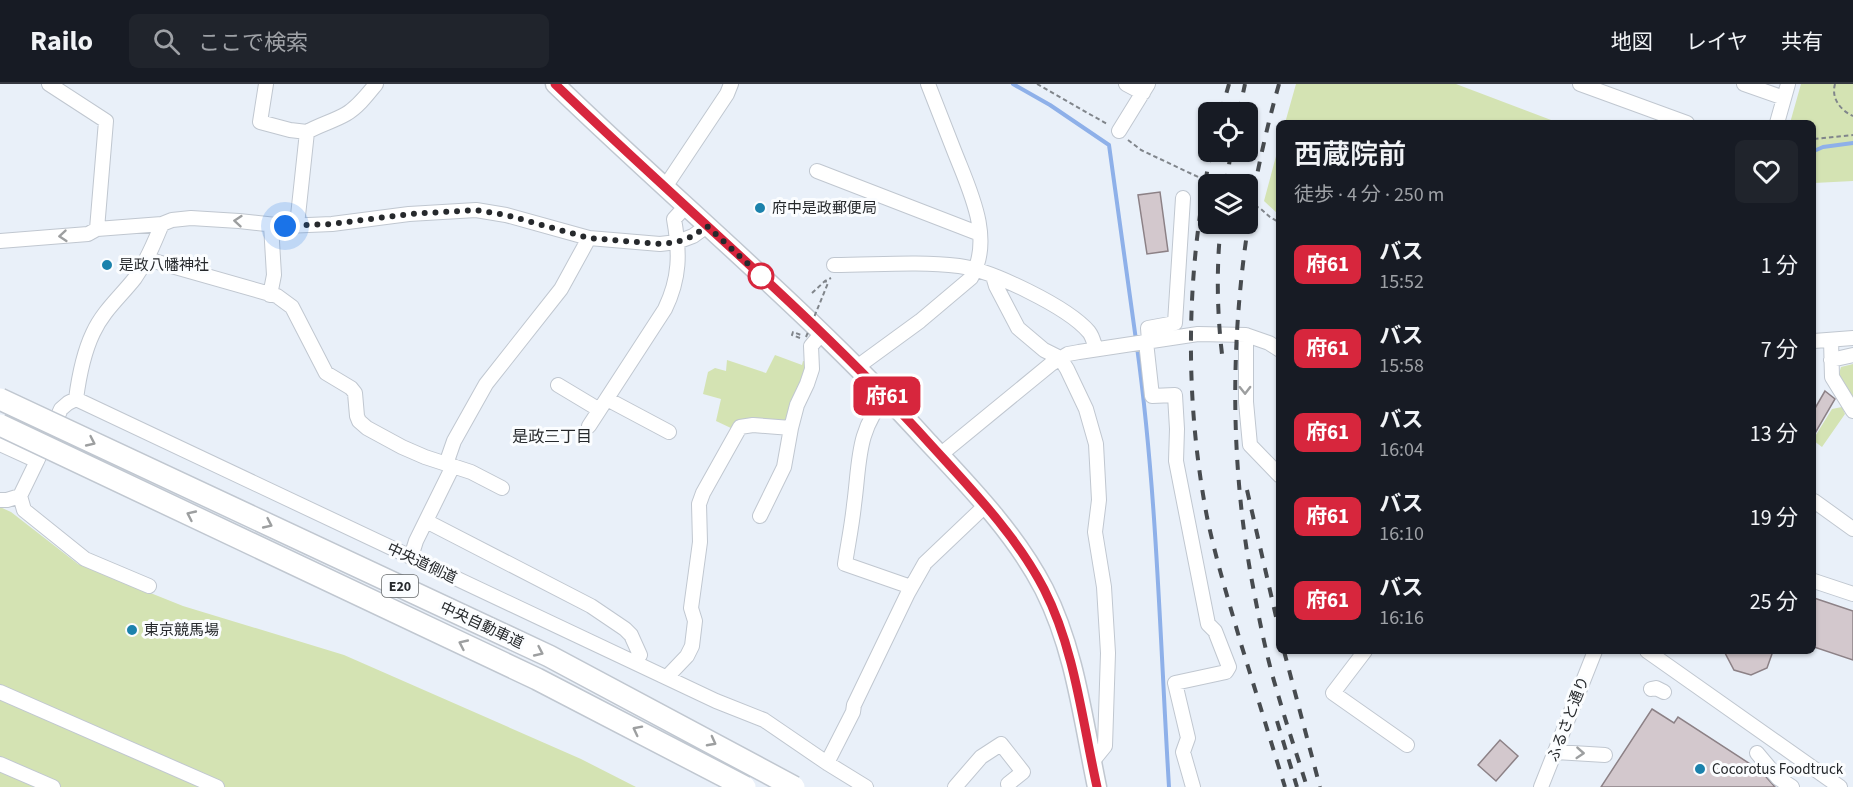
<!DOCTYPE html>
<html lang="ja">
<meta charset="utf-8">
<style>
:root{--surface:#171b24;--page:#20242c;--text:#f1f3f6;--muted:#9ea1a6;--line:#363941}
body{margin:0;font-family:"Source Sans 3","Noto Sans JP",sans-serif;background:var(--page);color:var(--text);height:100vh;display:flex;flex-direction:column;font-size:22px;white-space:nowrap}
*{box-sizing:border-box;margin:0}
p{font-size:20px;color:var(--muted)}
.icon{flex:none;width:33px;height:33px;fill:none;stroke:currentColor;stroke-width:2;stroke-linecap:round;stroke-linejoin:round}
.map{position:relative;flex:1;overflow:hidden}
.details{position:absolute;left:1276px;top:36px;width:540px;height:534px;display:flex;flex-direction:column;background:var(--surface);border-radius:9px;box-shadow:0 2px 4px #0004}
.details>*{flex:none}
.badge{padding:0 12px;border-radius:9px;font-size:21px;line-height:39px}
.controls{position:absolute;left:1198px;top:18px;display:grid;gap:12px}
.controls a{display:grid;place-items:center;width:60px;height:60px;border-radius:9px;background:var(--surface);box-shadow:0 2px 4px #0004;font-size:30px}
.you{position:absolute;width:30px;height:30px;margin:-15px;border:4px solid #fff;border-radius:50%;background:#1a73e8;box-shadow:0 0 0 9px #1a73e833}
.map>.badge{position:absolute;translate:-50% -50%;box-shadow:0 0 0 3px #fff}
.round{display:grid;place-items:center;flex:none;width:63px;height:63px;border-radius:9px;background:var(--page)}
.overview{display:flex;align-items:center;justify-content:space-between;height:102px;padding:0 18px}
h1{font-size:28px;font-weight:600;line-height:45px}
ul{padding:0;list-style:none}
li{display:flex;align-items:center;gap:18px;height:84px;padding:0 18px}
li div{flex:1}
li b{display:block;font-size:22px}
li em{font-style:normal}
li .badge{min-width:66px;font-weight:700;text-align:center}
header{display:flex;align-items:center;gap:36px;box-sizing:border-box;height:84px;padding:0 30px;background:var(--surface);border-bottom:2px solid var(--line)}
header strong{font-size:28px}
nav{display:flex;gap:33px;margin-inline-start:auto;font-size:21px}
.search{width:420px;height:54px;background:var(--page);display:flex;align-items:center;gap:15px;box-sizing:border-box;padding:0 21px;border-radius:9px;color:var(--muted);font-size:22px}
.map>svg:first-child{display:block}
</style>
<header>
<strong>Railo</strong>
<div class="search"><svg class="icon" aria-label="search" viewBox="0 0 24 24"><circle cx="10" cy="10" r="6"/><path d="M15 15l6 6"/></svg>ここで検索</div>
<nav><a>地図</a><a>レイヤ</a><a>共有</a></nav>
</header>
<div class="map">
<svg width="1853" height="703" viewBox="0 0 1853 703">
<rect width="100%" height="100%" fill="#e9f0f9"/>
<path fill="#d4e3b3" d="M1296,0H1456L1559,39H1285Z
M1801,0H1853V97L1814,99V39H1790Z
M1279,61V131L1264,117Z
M775,271L802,281L803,277L808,278L788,340L733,345L716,337L721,315L703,310L708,288L715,284L726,287L727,276L766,289Z
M1853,280V318L1837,296L1841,283Z
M1842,323L1845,330L1822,363L1814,357V354L1832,325Z
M0,423L11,428L78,480L183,522L344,571L581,675L636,703H0Z"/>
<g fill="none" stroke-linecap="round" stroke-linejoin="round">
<path stroke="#8eb0e9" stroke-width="4" d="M1013,0L1050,21L1109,61L1136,256
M1814,67L1823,63L1853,59
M1137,263C1157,409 1160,557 1169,703"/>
</g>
<path fill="#d3c8cd" stroke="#8c8186" stroke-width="1.5" d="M1160,108L1168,167L1147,170L1138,111Z
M1825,307L1835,315L1814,351V326Z
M1814,514L1853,527V576L1814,563Z
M1724,567H1773L1767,584L1751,591L1734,586Z
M1652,625L1674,639L1678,633L1761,687L1775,703H1601Z
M1500,656L1518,672L1496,697L1478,681Z"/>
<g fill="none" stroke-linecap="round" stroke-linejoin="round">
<g stroke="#c0c7d0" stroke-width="16">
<path id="minor" d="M49,0L106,37L97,145
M266,0L260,38L290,46L307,48
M1126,0L1143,9
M1580,0L1687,39
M1744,0L1784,14
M1777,39L1788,0
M1119,47L1148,0
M817,87L980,150
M665,103L727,10L731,0
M297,141L307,48C319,41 334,37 346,30C358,23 367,11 376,0
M0,157L88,150L97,145L162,140L172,136L191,134L239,137L285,142L332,140L409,130L476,126L506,131L589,154L660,160L677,158L693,152L707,142
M147,175L277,212L292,223L326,289L351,304L355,309L357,332L359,337L367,344L402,363L425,373L471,388L502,404
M834,181C875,181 918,177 959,182C991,186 1068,223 1089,248C1093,253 1094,260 1096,265
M993,192L996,202L1018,244L1044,266L1060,274L1067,285L1086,325L1096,360L1099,416L1095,448L1104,503L1108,569L1105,662L1092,678
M270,211L274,191L271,141
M1246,251V318L1250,361L1280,392
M1831,256L1832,293L1853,327
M1149,257L1148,244L1175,239L1183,114
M1814,257L1853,254
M1146,258L1152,312L1175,311L1177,345L1176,377L1208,540L1215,547L1229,583L1226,588L1175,599L1188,654L1183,668L1193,703
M1831,276L1853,271
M857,283L920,237L971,194C994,155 970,107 955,69C946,46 937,23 928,0
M558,301L598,325
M887,312C856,346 860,378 854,421C852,441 848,460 845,480L911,503
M76,315C79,292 83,270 93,249C103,227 121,212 135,194C147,177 154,159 162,140
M607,315L669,348
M589,342L665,225C680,194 680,169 674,135L686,122
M0,360L37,377L61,325L68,319L76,315L716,617L764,636L827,679L866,703
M940,371L1051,280L1068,270L1079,268L1198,250L1246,251L1269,259L1280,266
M446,380L454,357L486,300L561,205L589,154
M20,412L24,426L85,475L149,502
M0,416H7L20,412L37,377
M1814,417L1853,445
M760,432L784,383L791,344L797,321L807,300L812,285L811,262L822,249
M426,437L591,522L625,545L631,551L640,571L635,578
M411,473L416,457L453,382
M1814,497L1853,510
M1365,567L1333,609L1407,661
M1647,567L1840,703
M667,593L687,572L692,562L695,537L691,524L700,458L699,420L703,409L740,343L753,341L791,344
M1651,605L1656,604L1664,608
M0,608L217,703
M1556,668L1605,671
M1757,669L1778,694L1792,703
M827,679L853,628L854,621L908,509L925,479L986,421
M0,680L53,703
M955,703L981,673L1001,660L1023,688L1008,700
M1541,703L1595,567"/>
</g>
<g stroke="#c0c7d0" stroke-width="21">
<path id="major" d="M555,0C679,120 812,230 928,358C970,403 1015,449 1044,505C1075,566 1083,636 1097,703"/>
</g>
<path stroke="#80858b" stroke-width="2" stroke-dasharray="4.5 3" stroke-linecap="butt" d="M1037,0L1107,40
M1835,0C1831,14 1840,26 1853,32
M1814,55L1853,51
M1128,56L1141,66L1213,100
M1248,118L1261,125L1270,133L1280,139
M812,209L825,197L831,194
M800,254L792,251L793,248L801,251"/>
<use href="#minor" stroke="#fff" stroke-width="14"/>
<use href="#major" stroke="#fff" stroke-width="18"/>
<path stroke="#474b4f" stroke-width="4" stroke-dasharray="10 10" stroke-linecap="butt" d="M1279,0C1234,158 1222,329 1251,492C1258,529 1266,572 1277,607C1286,639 1297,671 1307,703
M1221,28L1229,0
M1239,28L1245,0
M1211,68C1186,187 1184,312 1207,433C1216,476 1229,518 1241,560C1256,608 1270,655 1285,703
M1226,100L1231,68
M1221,140C1216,184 1217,233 1223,278
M1247,406L1280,550
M1284,567L1320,703
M1277,637L1297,703"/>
<g stroke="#c0c7d0" stroke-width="24" stroke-linecap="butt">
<path id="highway-bridge" d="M0,315L549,572L794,703
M0,341L537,595L745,703"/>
</g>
<path stroke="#80858b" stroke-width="2" stroke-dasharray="4.5 3" stroke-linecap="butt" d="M806,253L828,199L825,197"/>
<use href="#highway-bridge" stroke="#fff" stroke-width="21"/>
</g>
<defs><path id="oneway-chevron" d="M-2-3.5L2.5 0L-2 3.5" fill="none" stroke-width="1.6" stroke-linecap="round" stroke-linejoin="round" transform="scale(1.5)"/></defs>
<g stroke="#9d9fa0">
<use href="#oneway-chevron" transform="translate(238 137) rotate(-175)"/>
<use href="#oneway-chevron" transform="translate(63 152) rotate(175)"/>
<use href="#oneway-chevron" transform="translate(1245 306) rotate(89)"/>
<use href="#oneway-chevron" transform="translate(91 358) rotate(25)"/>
<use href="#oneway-chevron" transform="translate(191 431) rotate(-155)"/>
<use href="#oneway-chevron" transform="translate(268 440) rotate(25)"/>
<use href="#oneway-chevron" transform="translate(463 560) rotate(-155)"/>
<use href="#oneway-chevron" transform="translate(539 568) rotate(25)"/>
<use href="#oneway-chevron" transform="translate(637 646) rotate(-153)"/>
<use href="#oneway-chevron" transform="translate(712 658) rotate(28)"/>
<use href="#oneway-chevron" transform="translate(1580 669) rotate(4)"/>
</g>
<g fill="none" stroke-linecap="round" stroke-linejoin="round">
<g stroke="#fff" stroke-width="14">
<path id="line" d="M555,0C680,121 814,232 931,361C972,406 1016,451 1044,505C1075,566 1082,636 1097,703"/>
</g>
<use href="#line" stroke="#d7263d" stroke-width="9"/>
<path stroke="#26292c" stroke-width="6" stroke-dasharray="0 10.8" d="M285,142L332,140L410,130L476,126L506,131L589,154L660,160L677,158L693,152L707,142L761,192"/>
</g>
<g fill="#1b82ac" stroke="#fbfdff" stroke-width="2">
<circle cx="760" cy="124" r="6"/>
<circle cx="107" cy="181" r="6"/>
<circle cx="132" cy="546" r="6"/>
<circle cx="1700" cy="685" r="6"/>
</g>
<circle fill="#fff" stroke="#d7263d" stroke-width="3" cx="761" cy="192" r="12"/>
<g text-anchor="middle" stroke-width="6" stroke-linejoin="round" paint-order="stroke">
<rect fill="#fbfdff" stroke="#66696b" stroke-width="1.5" x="382" y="491" width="36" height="22" rx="4.5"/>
<g font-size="14" font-weight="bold" fill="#26292c">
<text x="400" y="507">E20</text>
</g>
<g font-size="15" fill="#26292c" stroke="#fbfdff" text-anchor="start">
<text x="772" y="129">府中是政郵便局</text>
<text x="119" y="186">是政八幡神社</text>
<text x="144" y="551">東京競馬場</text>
<text x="1712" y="690">Cocorotus Foodtruck</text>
</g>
<g font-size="15" fill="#26292c" stroke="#fbfdff">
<text transform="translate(422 479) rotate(25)" y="5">中央道側道</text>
<text transform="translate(482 541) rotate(25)" y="5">中央自動車道</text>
<text transform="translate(1568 635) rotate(-69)" y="5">ふるさと通り</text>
</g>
<g font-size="16" fill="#26292c" stroke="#fbfdff">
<text x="552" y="358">是政三丁目</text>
</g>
</g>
</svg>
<div class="controls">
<a><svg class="icon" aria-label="locate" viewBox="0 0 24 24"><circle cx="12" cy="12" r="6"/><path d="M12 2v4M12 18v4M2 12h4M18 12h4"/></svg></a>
<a><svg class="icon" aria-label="layers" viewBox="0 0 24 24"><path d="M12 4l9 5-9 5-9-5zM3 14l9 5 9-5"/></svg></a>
</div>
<div class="you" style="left:285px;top:142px"></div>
<b class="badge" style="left:887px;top:312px;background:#d7263d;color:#fff">府61</b>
<section class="details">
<div class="overview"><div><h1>西蔵院前</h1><p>徒歩 · 4 分 · 250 m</p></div><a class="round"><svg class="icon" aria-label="heart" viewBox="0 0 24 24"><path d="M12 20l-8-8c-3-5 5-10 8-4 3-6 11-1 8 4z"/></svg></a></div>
<ul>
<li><span class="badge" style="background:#d7263d;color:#fff">府61</span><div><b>バス</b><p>15:52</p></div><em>1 分</em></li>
<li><span class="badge" style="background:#d7263d;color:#fff">府61</span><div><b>バス</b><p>15:58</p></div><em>7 分</em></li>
<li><span class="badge" style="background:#d7263d;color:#fff">府61</span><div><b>バス</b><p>16:04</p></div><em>13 分</em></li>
<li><span class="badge" style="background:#d7263d;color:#fff">府61</span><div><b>バス</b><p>16:10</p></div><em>19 分</em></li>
<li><span class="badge" style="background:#d7263d;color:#fff">府61</span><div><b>バス</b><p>16:16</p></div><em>25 分</em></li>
</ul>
</section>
</div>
